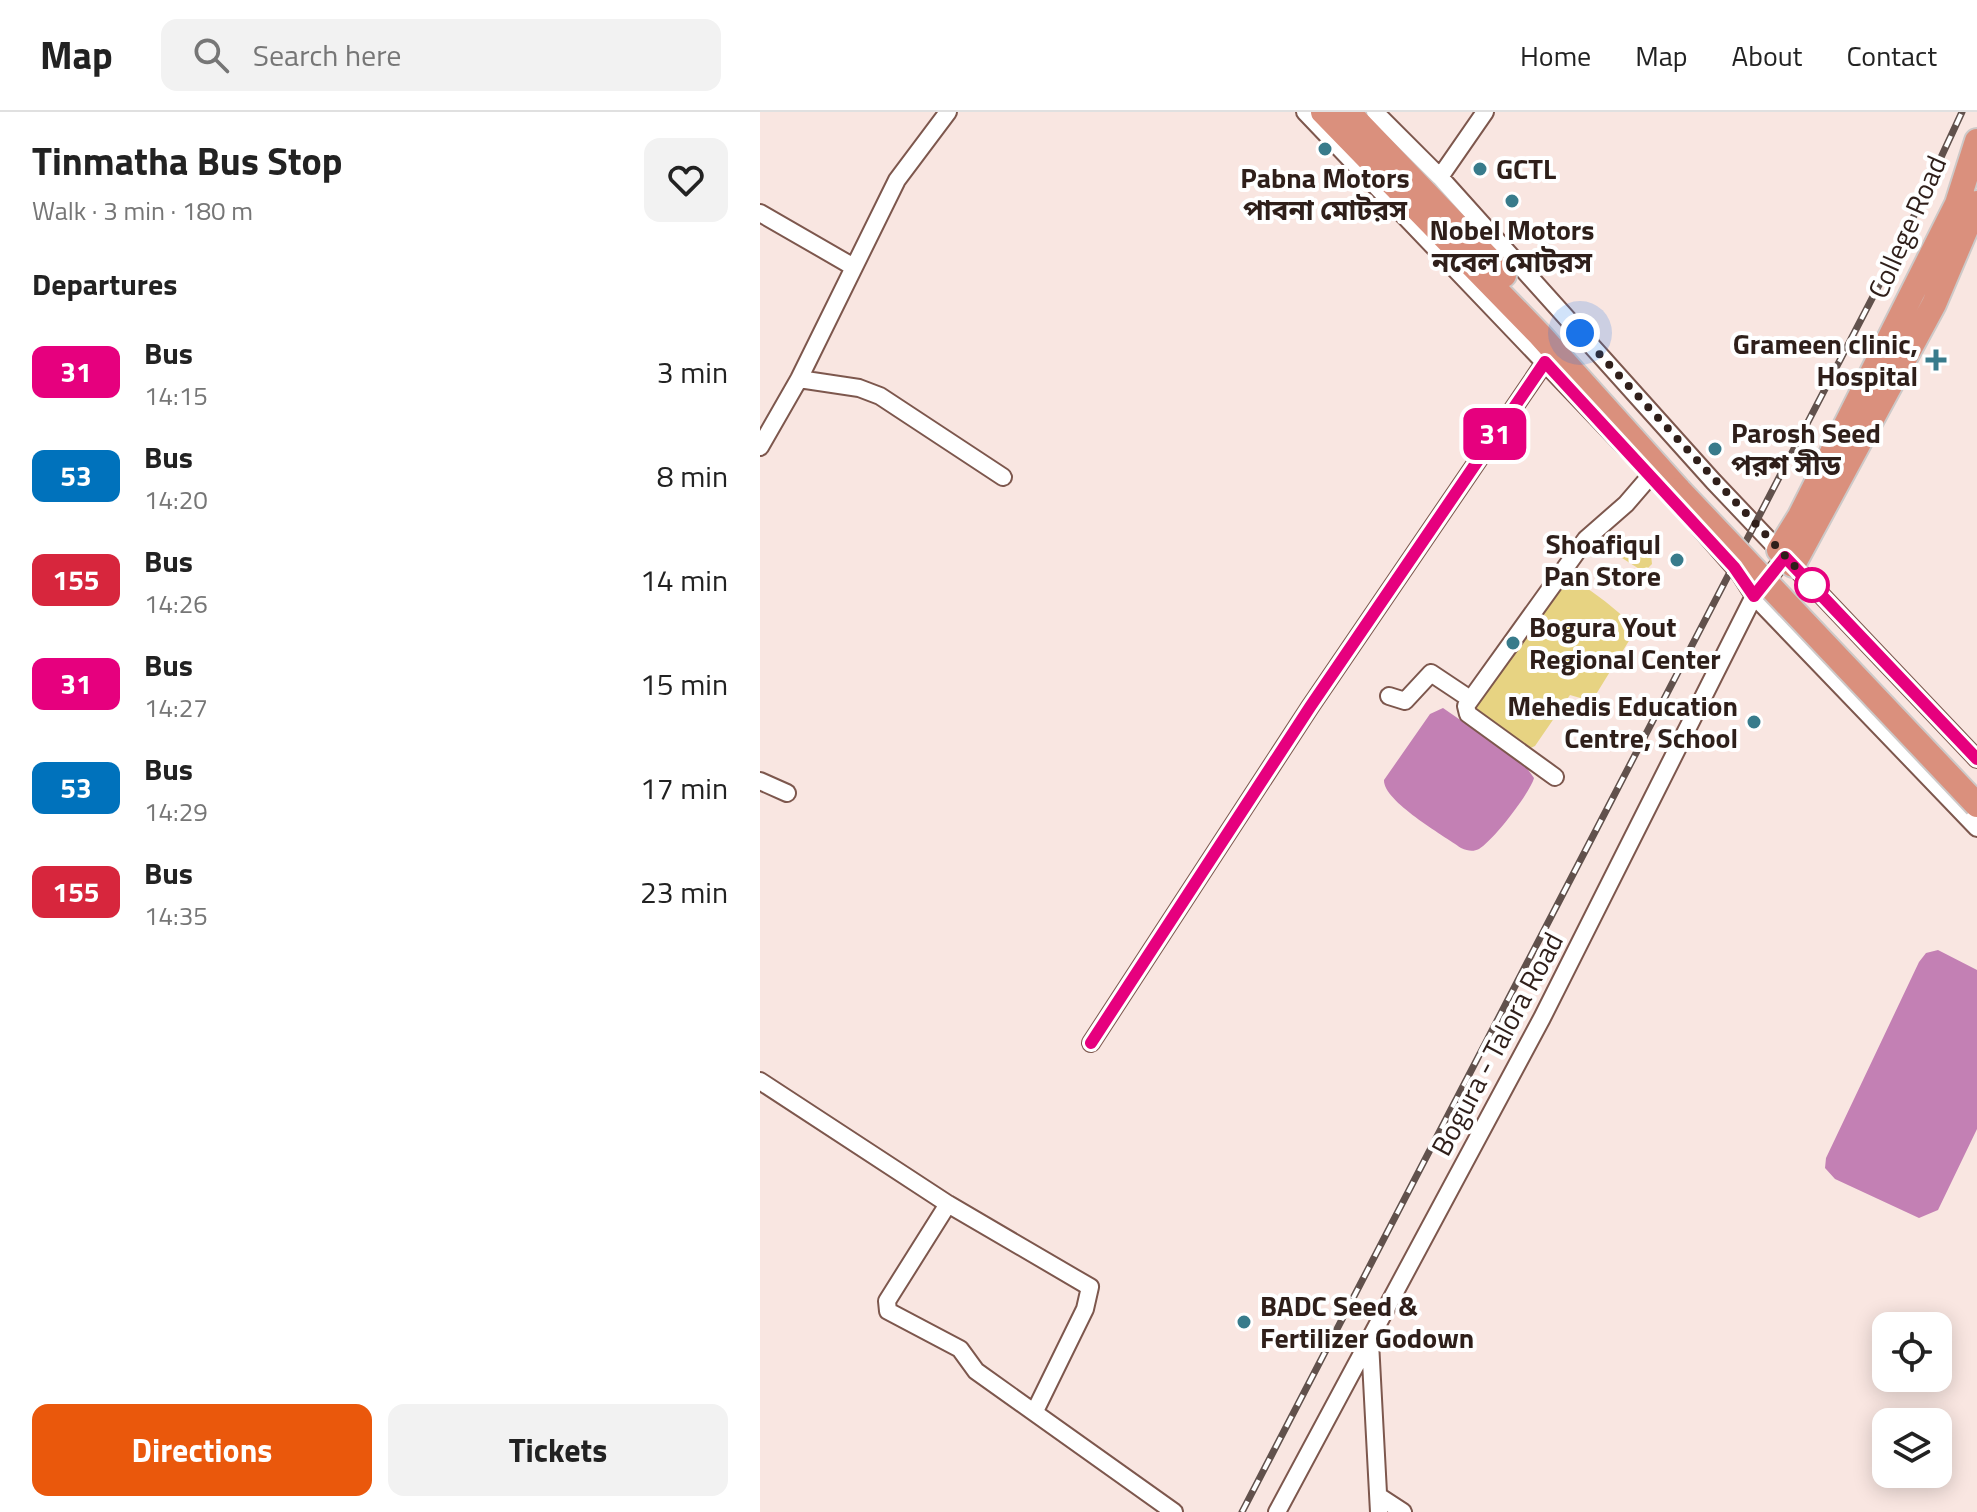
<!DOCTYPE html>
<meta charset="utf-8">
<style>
:root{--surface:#fff;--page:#f2f2f2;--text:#222;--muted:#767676;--line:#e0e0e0;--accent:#ea580c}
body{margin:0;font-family:"Titillium Web","Noto Sans Bengali",sans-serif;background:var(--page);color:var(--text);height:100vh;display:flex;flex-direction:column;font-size:30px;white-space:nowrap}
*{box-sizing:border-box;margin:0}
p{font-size:26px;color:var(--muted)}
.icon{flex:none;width:44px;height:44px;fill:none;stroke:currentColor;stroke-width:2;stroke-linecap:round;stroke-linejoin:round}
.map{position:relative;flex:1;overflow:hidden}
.drawer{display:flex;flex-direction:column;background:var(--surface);width:760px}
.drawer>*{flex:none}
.badge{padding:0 16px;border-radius:12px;font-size:28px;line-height:52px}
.controls{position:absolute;left:1112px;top:1200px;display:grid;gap:16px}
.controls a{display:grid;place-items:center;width:80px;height:80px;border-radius:16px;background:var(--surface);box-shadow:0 4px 20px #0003;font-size:40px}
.you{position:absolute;width:40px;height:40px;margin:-20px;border:6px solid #fff;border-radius:50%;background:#1a73e8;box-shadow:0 0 0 12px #1a73e833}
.map>.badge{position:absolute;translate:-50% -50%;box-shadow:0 0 0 4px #fff}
h2{padding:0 32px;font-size:30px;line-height:72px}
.round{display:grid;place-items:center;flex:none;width:84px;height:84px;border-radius:16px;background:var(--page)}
.head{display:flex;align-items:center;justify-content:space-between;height:136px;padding:0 32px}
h1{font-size:38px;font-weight:700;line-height:60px}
.action{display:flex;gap:16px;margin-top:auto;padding:16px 32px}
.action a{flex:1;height:92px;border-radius:16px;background:var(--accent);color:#fff;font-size:32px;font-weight:700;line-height:92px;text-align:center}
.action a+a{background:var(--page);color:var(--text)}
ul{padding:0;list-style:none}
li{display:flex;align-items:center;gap:24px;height:104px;padding:0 32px}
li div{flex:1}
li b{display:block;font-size:30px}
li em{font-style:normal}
li .badge{min-width:88px;font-weight:700;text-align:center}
header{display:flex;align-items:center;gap:48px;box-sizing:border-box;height:112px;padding:0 40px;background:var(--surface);border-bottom:2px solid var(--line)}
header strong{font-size:38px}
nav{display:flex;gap:44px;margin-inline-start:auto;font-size:28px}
.search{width:560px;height:72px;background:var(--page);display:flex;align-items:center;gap:20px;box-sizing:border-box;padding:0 28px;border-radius:16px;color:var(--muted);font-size:30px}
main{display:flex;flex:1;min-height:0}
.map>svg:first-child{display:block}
</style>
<header>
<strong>Map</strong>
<div class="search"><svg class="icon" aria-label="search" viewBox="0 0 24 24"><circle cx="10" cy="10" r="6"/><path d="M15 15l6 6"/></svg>Search here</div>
<nav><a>Home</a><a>Map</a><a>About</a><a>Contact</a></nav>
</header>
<main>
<section class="drawer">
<div class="head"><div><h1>Tinmatha Bus Stop</h1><p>Walk · 3 min · 180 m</p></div><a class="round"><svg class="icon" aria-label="heart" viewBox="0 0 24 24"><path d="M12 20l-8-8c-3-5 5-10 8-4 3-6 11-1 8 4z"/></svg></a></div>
<h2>Departures</h2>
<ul>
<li><span class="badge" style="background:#e6007e;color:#fff">31</span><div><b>Bus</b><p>14:15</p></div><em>3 min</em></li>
<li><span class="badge" style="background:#0072bc;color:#fff">53</span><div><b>Bus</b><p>14:20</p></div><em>8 min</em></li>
<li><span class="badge" style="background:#d7263d;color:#fff">155</span><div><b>Bus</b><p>14:26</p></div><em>14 min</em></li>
<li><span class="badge" style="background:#e6007e;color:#fff">31</span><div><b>Bus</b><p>14:27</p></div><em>15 min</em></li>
<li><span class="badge" style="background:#0072bc;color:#fff">53</span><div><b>Bus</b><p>14:29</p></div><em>17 min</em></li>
<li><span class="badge" style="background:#d7263d;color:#fff">155</span><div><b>Bus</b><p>14:35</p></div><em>23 min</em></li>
</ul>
<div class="action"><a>Directions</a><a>Tickets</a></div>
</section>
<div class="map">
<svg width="1217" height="1400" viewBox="0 0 1217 1400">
<rect width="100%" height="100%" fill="#f9e6e1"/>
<path fill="#e7d382" d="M846,416L891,443L892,452L884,460L840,432L838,427Z
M804,468C821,466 858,500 872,512L875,519L835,584L827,588L810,583L775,634L766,638L716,598L715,592Z"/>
<path fill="#c380b4" d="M683,596L764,652L774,666C770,681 733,729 719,737C713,740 708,739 701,736C683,723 623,689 624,668L670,602Z
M1178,838L1217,858V1017L1178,1098L1159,1106L1075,1067L1065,1056L1066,1046L1159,850L1166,841Z"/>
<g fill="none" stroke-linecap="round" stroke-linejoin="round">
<g stroke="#7d574d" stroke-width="20">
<path id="minor" d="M545,0L867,337
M615,0L680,65L953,369L1217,647
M680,65L725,0
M0,101L92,154
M39,267L99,276L120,284L243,365
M0,335L39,267L137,68L188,0
M937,413L980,462L994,484L1217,716
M629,584L645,589L671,561L710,587
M795,665L708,602L706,594L826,427L866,392L891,363
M0,669L27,681
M331,931L550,595L785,250
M0,969L188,1092L330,1175L325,1197L275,1299
M188,1092L127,1189L128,1199L200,1237L216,1259L414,1400
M610,1230L619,1400
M620,1385L643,1400
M517,1400L782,906L994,484L1025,445"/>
</g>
<g stroke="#cdc9c8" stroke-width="28">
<path id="highway" d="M563,0L780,223L919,378
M588,0L744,163
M1019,438L1040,404L1197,92L1217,29
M1033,453L1174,192L1217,91"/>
</g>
<use href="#minor" stroke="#fff" stroke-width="16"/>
<use href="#highway" stroke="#da907d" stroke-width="24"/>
<g stroke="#61514c" stroke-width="7">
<path id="rail" d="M482,1400L1146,121L1202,0"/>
</g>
<use href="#rail" stroke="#fff" stroke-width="4" stroke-dasharray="12" stroke-linecap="butt"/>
<g stroke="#cdc9c8" stroke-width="28" stroke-linecap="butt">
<path id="highway-bridge" d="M919,378L1217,693"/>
</g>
<use href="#highway-bridge" stroke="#da907d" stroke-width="24"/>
</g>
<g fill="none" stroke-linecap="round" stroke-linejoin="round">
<g stroke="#fff" stroke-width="18">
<path id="line" d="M331,931L550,595L785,250L974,455L994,484L1025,445L1217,647"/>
</g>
<use href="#line" stroke="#e6007e" stroke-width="12"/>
<path stroke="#2f1f1a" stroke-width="8" stroke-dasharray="0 14.4" d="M820,221L1052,473"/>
</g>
<g fill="#387b8b" stroke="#fff" stroke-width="3">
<circle cx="565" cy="37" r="8"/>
<circle cx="720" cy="57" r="8"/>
<circle cx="752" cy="89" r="8"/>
<path d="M1172 236h8v8h8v8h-8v8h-8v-8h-8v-8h8z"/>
<circle cx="955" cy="337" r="8"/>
<circle cx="917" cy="448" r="8"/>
<circle cx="753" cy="531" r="8"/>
<circle cx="994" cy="610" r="8"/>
<circle cx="484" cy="1210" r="8"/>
</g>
<circle fill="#fff" stroke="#e6007e" stroke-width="4" cx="1052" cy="473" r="16"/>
<g text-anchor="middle" stroke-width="8" stroke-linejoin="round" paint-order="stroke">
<g font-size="28" font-weight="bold" fill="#2f1f1a" stroke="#fff" text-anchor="start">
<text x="736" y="67">GCTL</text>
<text x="565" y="76" text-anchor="middle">Pabna Motors<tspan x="565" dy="32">পাবনা মোটরস</tspan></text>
<text x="752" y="128" text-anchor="middle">Nobel Motors<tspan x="752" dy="32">নবেল মোটরস</tspan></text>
<text x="1158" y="242" text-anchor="end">Grameen clinic,<tspan x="1158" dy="32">Hospital</tspan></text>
<text x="971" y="331">Parosh Seed<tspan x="971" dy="32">পরশ সীড</tspan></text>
<text x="901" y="442" text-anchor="end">Shoafiqul<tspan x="901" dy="32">Pan Store</tspan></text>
<text x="769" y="525">Bogura Yout<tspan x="769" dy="32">Regional Center</tspan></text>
<text x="978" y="604" text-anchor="end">Mehedis Education<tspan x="978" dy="32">Centre, School</tspan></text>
<text x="500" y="1204">BADC Seed &amp;<tspan x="500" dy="32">Fertilizer Godown</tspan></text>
</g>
<g font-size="28" fill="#2f1f1a" stroke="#fff">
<text transform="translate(1147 115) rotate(-66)" y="10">College Road</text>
<text transform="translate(737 932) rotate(-62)" y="10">Bogura - Talora Road</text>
</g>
</g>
</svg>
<div class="controls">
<a><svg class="icon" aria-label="locate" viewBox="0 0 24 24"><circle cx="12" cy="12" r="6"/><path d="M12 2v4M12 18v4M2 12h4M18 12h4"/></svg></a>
<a><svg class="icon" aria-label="layers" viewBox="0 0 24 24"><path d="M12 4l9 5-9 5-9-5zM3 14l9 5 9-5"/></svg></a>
</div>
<div class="you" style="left:820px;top:221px"></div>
<b class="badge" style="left:735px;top:322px;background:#e6007e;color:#fff">31</b>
</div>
</main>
